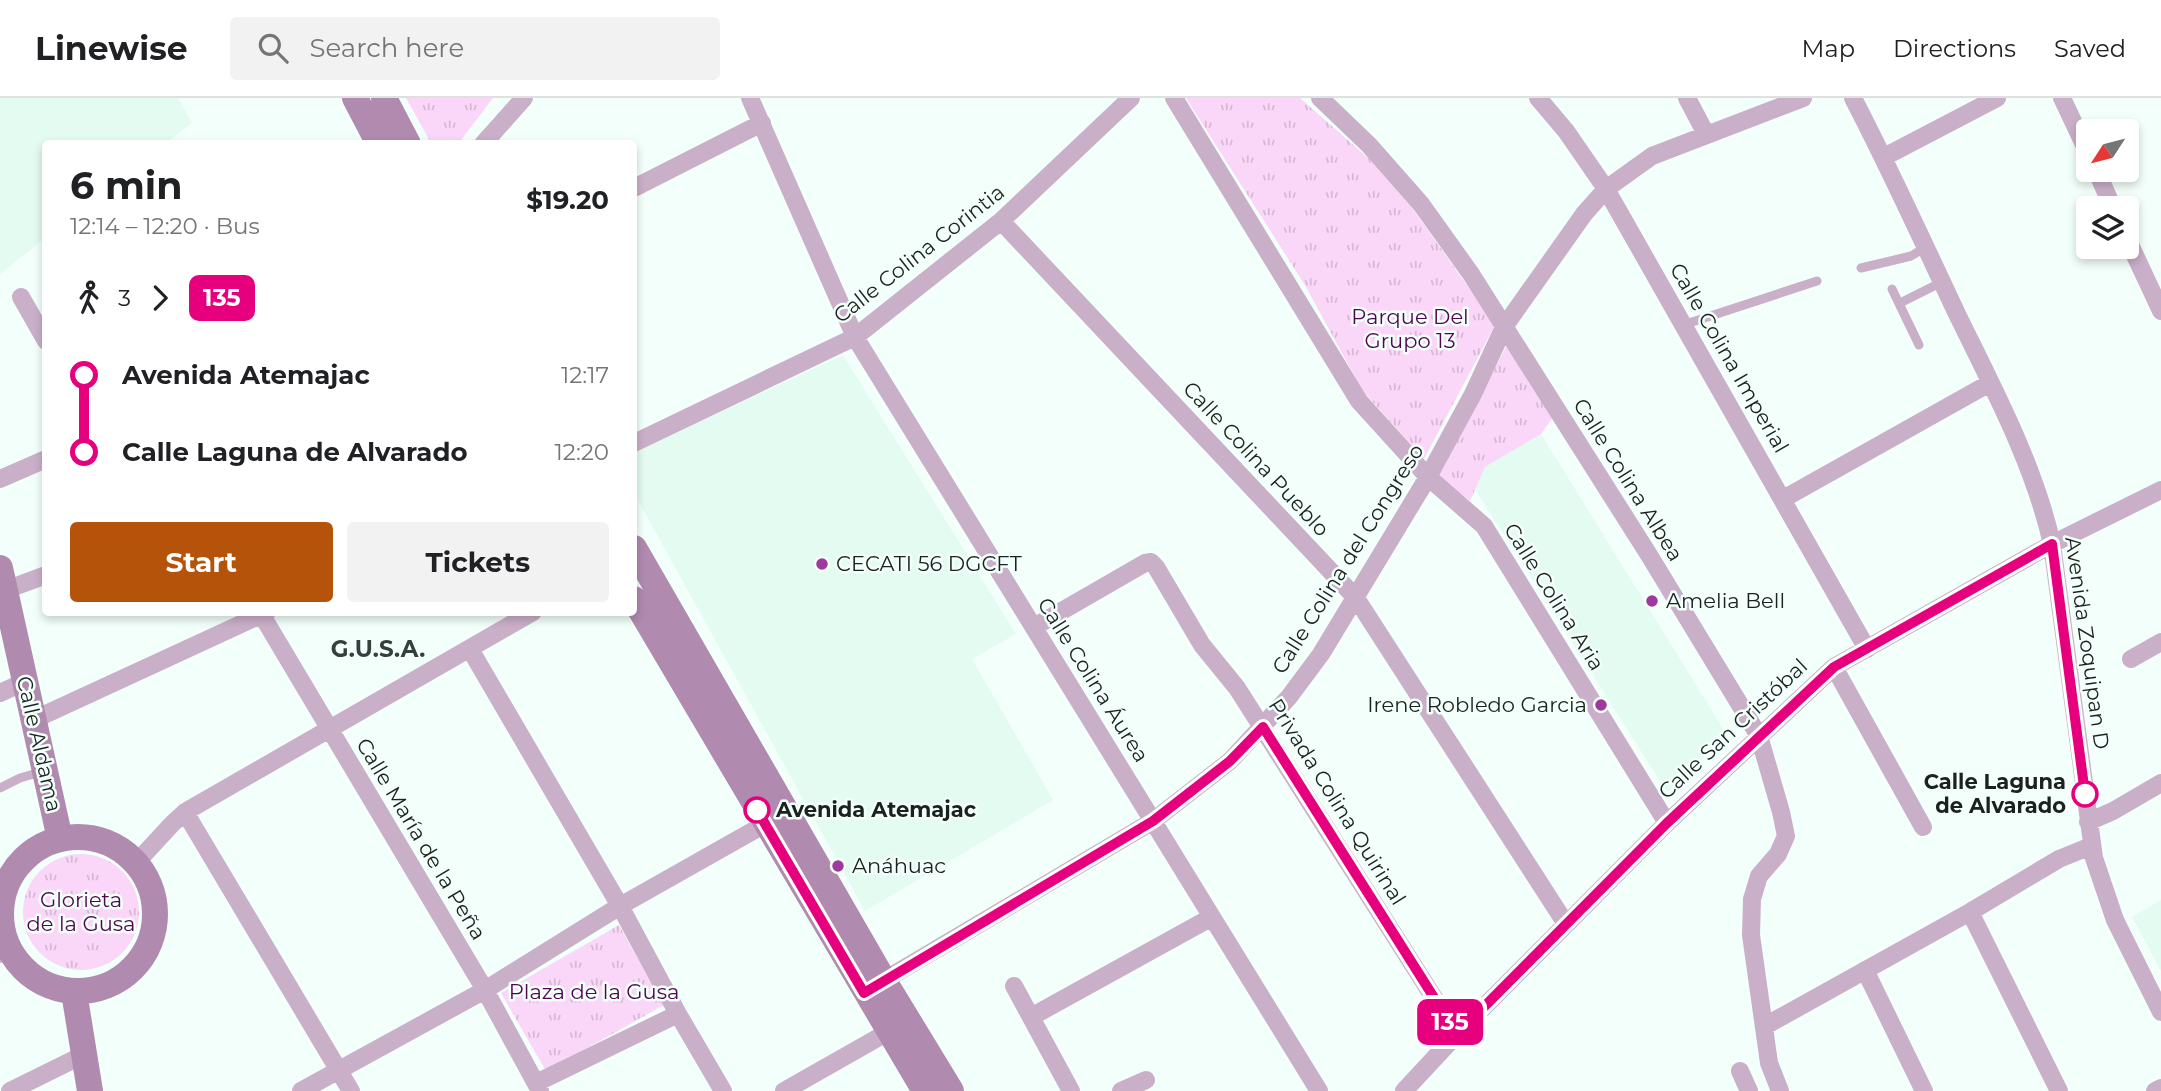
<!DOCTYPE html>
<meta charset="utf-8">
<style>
:root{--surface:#fff;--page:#f2f2f2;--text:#202124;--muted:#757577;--line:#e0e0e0;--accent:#b45309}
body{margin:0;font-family:Montserrat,sans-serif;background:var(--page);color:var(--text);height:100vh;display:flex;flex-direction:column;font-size:26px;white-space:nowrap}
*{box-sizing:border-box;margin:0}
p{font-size:23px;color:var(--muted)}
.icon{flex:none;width:38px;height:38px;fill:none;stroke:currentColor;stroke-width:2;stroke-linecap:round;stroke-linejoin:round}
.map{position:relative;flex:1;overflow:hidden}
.drawer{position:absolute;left:42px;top:42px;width:595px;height:476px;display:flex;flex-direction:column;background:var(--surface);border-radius:7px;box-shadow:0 4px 10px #0003}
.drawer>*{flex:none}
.badge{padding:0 14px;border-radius:10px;font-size:24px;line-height:46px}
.needle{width:46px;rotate:234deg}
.fabs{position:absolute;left:2076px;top:21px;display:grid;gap:14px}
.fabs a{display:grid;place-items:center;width:63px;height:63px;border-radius:7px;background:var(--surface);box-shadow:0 4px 10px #0003;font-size:35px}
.map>.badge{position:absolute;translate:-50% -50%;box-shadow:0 0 0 4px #fff}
.legs{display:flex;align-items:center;gap:10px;height:77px;padding:0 28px;font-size:23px}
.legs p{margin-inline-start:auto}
.head{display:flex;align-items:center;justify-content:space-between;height:119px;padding:0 28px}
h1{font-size:38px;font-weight:700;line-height:52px}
.button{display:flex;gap:14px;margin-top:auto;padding:14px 28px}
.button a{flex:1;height:80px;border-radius:7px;background:var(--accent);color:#fff;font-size:28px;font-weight:700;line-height:80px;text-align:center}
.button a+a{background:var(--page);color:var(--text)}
ul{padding:0 28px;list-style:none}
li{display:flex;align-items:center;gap:24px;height:77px;font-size:26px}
li i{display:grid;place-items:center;width:10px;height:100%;margin:0 9px;background:currentColor}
li i::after{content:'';width:18px;height:18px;margin:-9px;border:5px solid;border-radius:50%;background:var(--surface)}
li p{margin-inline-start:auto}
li:first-child i{background:linear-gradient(#0000 50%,currentColor 0)}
li:last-child i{background:linear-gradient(currentColor 50%,#0000 0)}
header{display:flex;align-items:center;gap:42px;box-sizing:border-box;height:98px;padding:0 35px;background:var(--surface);border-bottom:2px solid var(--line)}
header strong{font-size:33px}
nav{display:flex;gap:38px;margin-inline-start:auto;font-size:24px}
.search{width:490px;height:63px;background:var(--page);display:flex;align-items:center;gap:18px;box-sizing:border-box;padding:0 24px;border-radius:7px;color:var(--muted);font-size:26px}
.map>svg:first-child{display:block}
</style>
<header>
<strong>Linewise</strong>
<div class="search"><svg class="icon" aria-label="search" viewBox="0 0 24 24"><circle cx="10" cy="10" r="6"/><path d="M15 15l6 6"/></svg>Search here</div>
<nav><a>Map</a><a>Directions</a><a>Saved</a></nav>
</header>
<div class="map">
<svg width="2161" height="993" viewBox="0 0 2161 993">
<defs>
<pattern id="park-tufts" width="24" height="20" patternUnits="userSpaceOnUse" patternTransform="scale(1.75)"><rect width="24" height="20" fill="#fad7f8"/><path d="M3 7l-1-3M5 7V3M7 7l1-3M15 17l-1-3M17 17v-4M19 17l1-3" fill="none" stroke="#d6b8d4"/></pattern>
</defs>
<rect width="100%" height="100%" fill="#f3fffa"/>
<path fill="#e3fbf1" d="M0,0H178L192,25L166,45L46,46L45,140L0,176Z
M843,257L1016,536L972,561L1053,702L865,813L634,395V354Z
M1541,336L1727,637L1667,694L1475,391L1485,369Z
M2161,802V873L2132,819Z"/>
<path fill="url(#park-tufts)" d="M406,0H493L458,46L431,45Z
M1186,0H1300L1391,80L1495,227L1424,361L1362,292L1306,189Z
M1508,245L1554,318L1541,336L1485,369L1470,403L1438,378Z
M23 814a58 58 0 1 1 116 0a58 58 0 1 1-116 0Z
M619,827L664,907L546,973L501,895Z"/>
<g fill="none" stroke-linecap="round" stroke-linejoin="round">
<path stroke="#caafc9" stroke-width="9" d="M1861,170L1911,158L1926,149
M1892,191L1919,247
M1900,205L1942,184
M1683,227L1817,183
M0,690L20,680L44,673"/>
<path stroke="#caafc9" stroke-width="18" d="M750,0L855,239L1319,993
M1174,0L1359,303L1428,379L1484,428L1667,725
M1320,0L1369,47L1421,106L1471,176L1649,457L1759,638L1781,714L1786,738L1778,756L1759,778L1752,801L1751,837L1769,965L1780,993
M1538,0L1566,33L1606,91L1867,551
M1687,0L1706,36
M1853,0C1890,71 1923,144 1957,216C1993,290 2034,366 2052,446L2094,760L2115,822L2161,914
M2062,0L2088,55
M483,46L524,0
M1884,59L1997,0
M2096,72L2113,110
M634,90L762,25
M1001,123L1356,500L1566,826
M2126,138L2161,213
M21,199L46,243
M634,345L855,239L1001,123L1131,0
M0,381L46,361
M1783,401L1990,285
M0,494L46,477
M260,514L485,892L540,993
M1034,529L1145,465L1151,464L1156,469L1202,547L1237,590L1457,936
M470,551L620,808L678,916L723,993
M2131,561L2161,544
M1834,569L1923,729
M0,595L24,584
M33,622L267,514
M185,714L351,993
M2088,724L2113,713L2161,685
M136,765L172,726L185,714L533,514
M1970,814L2059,993
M0,856L9,851
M1865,872L1924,993
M876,887L1153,723L1230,663L1289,599L1321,556L1428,379L1473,296L1504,229L1584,116L1606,91L1652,58L1803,0
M1014,888L1071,993
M1031,919L1212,819
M1765,928L1970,814L2059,761L2091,748
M1740,973L1749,993
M536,985L678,916
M10,993L83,957
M301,993L485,892L620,808L765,726
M784,993L888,934
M1121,993L1146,982
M1404,993L1457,936L1667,725L1834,569L2052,446L2161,392
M2155,993L2161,990"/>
<path stroke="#b08aaf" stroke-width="26" d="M355,0L379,46
M384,0L408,46
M634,450L884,883L951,993
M0,470L60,741
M634,501L925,993
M1 816a77 77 0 1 1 154 0a77 77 0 1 1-154 0Z
M74,894L90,993"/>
</g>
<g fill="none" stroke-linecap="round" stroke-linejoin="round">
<g stroke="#fff" stroke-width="16">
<path id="line-1" d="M757,712L864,895L1153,723L1230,663L1263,629L1457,936L1667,725L1834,569L2052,446L2085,696"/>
</g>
<use href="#line-1" stroke="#e6007e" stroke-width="10"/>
</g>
<g fill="#9e399f" stroke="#f3fffa" stroke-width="2.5">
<circle cx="822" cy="466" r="7"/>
<circle cx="1652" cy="503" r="7"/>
<circle cx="1601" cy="607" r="7"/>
<circle cx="838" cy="768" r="7"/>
</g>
<g fill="#fff" stroke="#e6007e" stroke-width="3.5">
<circle cx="2085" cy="696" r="12"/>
<circle cx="757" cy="712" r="12"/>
</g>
<g text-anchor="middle" stroke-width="5" stroke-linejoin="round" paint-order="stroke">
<g font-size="21" fill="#1b211e" stroke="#f3fffa">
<text transform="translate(919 156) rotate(-38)" y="7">Calle Colina Corintia</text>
<text transform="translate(1729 260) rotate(60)" y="7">Calle Colina Imperial</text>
<text transform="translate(1256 361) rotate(47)" y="7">Calle Colina Pueblo</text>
<text transform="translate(1628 382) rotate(58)" y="7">Calle Colina Albea</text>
<text transform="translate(1348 461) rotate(-58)" y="7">Calle Colina del Congreso</text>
<text transform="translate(1554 499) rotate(58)" y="7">Calle Colina Aria</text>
<text transform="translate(2087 545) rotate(82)" y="7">Avenida Zoquipan D</text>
<text transform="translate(1093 582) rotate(58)" y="7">Calle Colina Áurea</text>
<text transform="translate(1733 631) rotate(-43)" y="7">Calle San Cristóbal</text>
<text transform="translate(39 646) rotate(77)" y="7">Calle Aldama</text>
<text transform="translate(1337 704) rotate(58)" y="7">Privada Colina Quirinal</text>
<text transform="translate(421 741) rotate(59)" y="7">Calle María de la Peña</text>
</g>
<g font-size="21" fill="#4f0650" stroke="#f3fffa">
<text x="1410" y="226">Parque Del<tspan x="1410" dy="24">Grupo 13</tspan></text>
<text x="81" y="809">Glorieta<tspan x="81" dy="24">de la Gusa</tspan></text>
<text x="594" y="901">Plaza de la Gusa</text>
</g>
<g font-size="21" fill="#1b211e" stroke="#f3fffa" text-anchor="start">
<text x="836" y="473">CECATI 56 DGCFT</text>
<text x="1666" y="510">Amelia Bell</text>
<text x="1587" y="614" text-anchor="end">Irene Robledo Garcia</text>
<text x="852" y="775">Anáhuac</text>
</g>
<g font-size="21" font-weight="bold" fill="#1b211e" stroke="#f3fffa" text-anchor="end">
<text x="2066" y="691">Calle Laguna<tspan x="2066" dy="24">de Alvarado</tspan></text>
<text x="776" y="719" text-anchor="start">Avenida Atemajac</text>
</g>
<g font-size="23" font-weight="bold" fill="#34403b" stroke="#f3fffa">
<text x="378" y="559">G.U.S.A.</text>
</g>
</g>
</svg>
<div class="fabs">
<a><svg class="needle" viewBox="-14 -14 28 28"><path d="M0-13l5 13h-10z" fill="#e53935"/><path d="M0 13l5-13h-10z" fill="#757577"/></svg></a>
<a><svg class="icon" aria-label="layers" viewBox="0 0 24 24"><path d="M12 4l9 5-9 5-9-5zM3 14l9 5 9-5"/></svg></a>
</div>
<b class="badge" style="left:1450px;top:924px;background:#e6007e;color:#fff">135</b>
<section class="drawer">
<div class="head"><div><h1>6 min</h1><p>12:14 – 12:20 · Bus</p></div><b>$19.20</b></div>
<div class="legs"><svg class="icon" aria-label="walk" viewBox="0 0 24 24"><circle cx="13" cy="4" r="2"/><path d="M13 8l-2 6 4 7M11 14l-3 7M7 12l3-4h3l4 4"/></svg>3<svg class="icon" aria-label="forward" viewBox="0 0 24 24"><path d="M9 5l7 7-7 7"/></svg><b class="badge" style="background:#e6007e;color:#fff">135</b></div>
<ul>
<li><i style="color:#e6007e"></i><b>Avenida Atemajac</b><p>12:17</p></li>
<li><i style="color:#e6007e"></i><b>Calle Laguna de Alvarado</b><p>12:20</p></li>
</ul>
<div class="button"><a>Start</a><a>Tickets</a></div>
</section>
</div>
